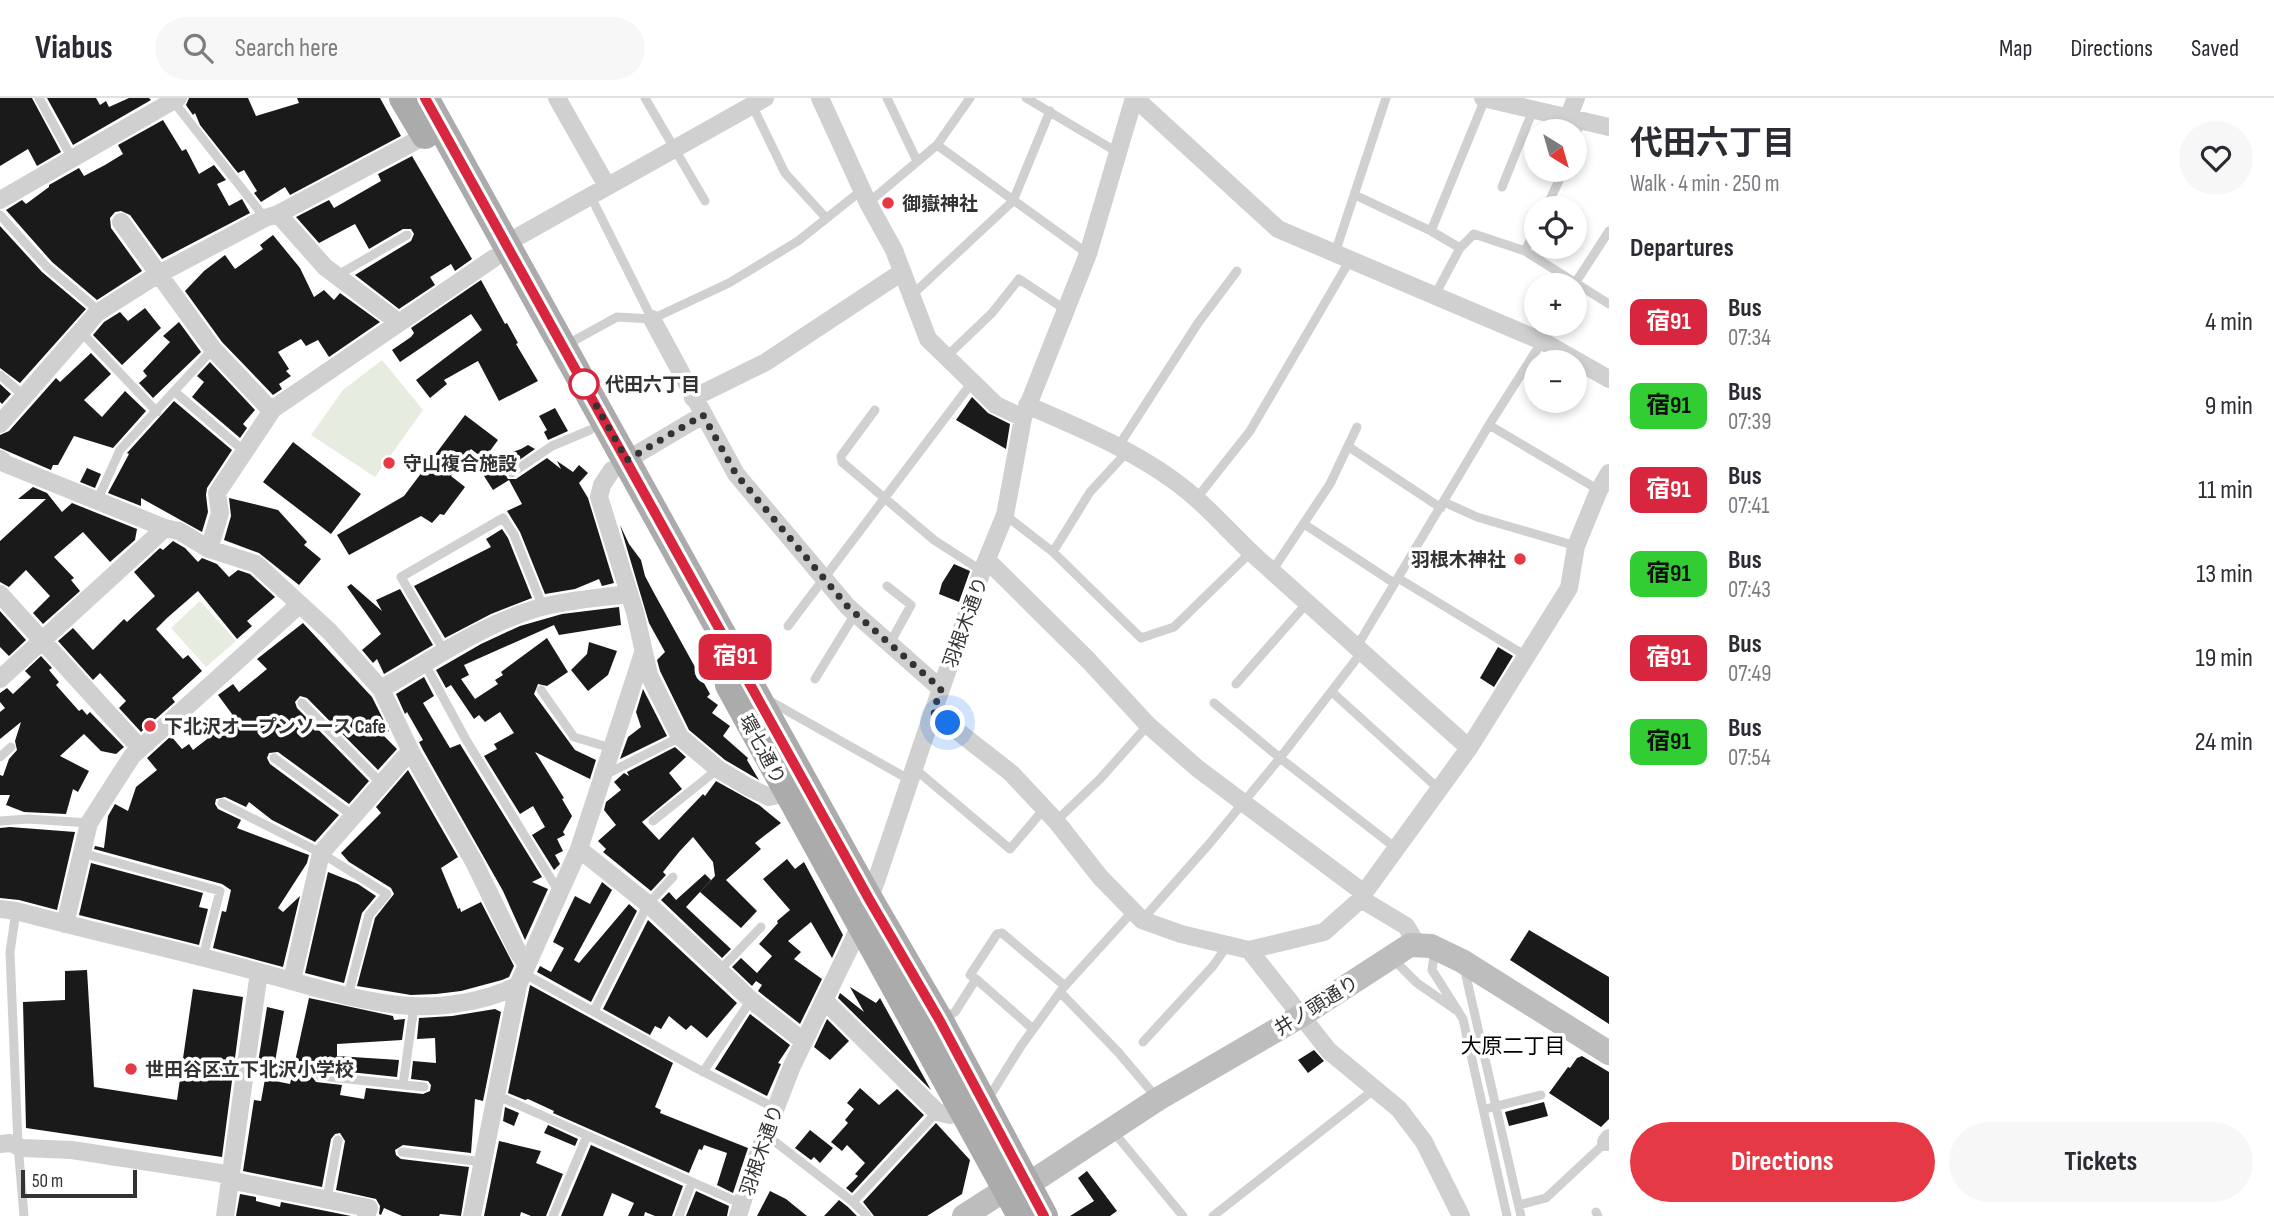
<!DOCTYPE html>
<meta charset="utf-8">
<style>
:root{--surface:#fff;--page:#f7f7f7;--text:#2b2b33;--muted:#7c7c81;--line:#e1e1e2;--accent:#e63946}
body{margin:0;font-family:"Sofia Sans Condensed","Noto Sans JP",sans-serif;background:var(--page);color:var(--text);height:100vh;display:flex;flex-direction:column;font-size:26px;white-space:nowrap}
*{box-sizing:border-box;margin:0}
p{font-size:23px;color:var(--muted)}
.icon{flex:none;width:38px;height:38px;fill:none;stroke:currentColor;stroke-width:2;stroke-linecap:round;stroke-linejoin:round}
.map{position:relative;flex:1;overflow:hidden}
.side{display:flex;flex-direction:column;background:var(--surface);width:665px}
.side>*{flex:none}
.badge{padding:0 14px;border-radius:10px;font-size:24px;line-height:46px}
.needle{width:46px;rotate:143deg}
.buttons{position:absolute;left:1524px;top:21px;display:grid;gap:14px}
.buttons a{display:grid;place-items:center;width:63px;height:63px;border-radius:50%;background:var(--surface);box-shadow:0 4px 10px #0003;font-size:35px}
.scale{position:absolute;left:21px;bottom:18px;width:116px;box-sizing:border-box;padding-left:7px;border:4px solid #333;border-top:0;font-size:19px;line-height:24px;white-space:nowrap;color:#333;-webkit-text-stroke:5px #fff;paint-order:stroke}
.you{position:absolute;width:35px;height:35px;margin:-18px;border:5px solid #fff;border-radius:50%;background:#1a73e8;box-shadow:0 0 0 10px #1a73e833}
.map>.badge{position:absolute;translate:-50% -50%;box-shadow:0 0 0 4px #fff}
h2{padding:0 21px;font-size:26px;line-height:63px}
.round{display:grid;place-items:center;flex:none;width:74px;height:74px;border-radius:37px;background:var(--page)}
.summary{display:flex;align-items:center;justify-content:space-between;height:119px;padding:0 21px}
h1{font-size:33px;font-weight:700;line-height:52px}
.primary-button{display:flex;gap:14px;margin-top:auto;padding:14px 21px}
.primary-button a{flex:1;height:80px;border-radius:42px;background:var(--accent);color:#fff;font-size:28px;font-weight:700;line-height:80px;text-align:center}
.primary-button a+a{background:var(--page);color:var(--text)}
ul{padding:0;list-style:none}
li{display:flex;align-items:center;gap:21px;height:84px;padding:0 21px}
li div{flex:1}
li b{display:block;font-size:26px}
li em{font-style:normal}
li .badge{min-width:77px;font-weight:700;text-align:center}
header{display:flex;align-items:center;gap:42px;box-sizing:border-box;height:98px;padding:0 35px;background:var(--surface);border-bottom:2px solid var(--line)}
header strong{font-size:33px}
nav{display:flex;gap:38px;margin-inline-start:auto;font-size:24px}
.search{width:490px;height:63px;background:var(--page);display:flex;align-items:center;gap:18px;box-sizing:border-box;padding:0 24px;border-radius:38px;color:var(--muted);font-size:26px}
main{display:flex;flex:1;min-height:0}
.map>svg:first-child{display:block}
</style>
<header>
<strong>Viabus</strong>
<div class="search"><svg class="icon" aria-label="search" viewBox="0 0 24 24"><circle cx="10" cy="10" r="6"/><path d="M15 15l6 6"/></svg>Search here</div>
<nav><a>Map</a><a>Directions</a><a>Saved</a></nav>
</header>
<main>
<div class="map">
<svg width="1609" height="1118" viewBox="0 0 1609 1118">
<rect width="100%" height="100%" fill="#fff"/>
<path fill="#e6ecdf" d="M382,262L423,312L375,379L311,337L343,292Z
M200,503L236,543L206,569L171,530Z"/>
<path fill="#1a1a1a" d="M0,0H32L61,54L37,68L28,51L0,68Z
M47,0H96L100,7L106,3L109,9L129,0H149L151,2L73,47Z
M189,0H248L256,18L299,5L297,0H380L401,38L290,97L285,89L261,104L254,95L257,93L244,72L238,75L200,27L195,15L193,17L188,10L186,7Z
M163,22L182,53L186,51L199,76L214,67L226,82L217,86L229,108L242,101L250,115L162,161L130,117L121,113L115,114L110,120L111,130L142,173L97,202L52,164L6,112L22,102L26,106L49,89V87L79,70L84,78L105,67L123,56L118,47Z
M412,58L472,161L455,173L451,166L430,179L435,187L399,211L355,177L411,143L414,136L411,131H403L369,151L355,126L319,145L296,119L329,102L334,110L381,83L378,76Z
M0,128L42,174L86,211L20,285L0,270Z
M273,137L300,170L314,199L324,192L334,202L340,195L380,224L329,259L318,242L306,248L301,241L278,254L289,271L286,273L291,278L279,286L282,291L273,297L222,244L185,193L204,173L225,157L235,171L263,151L260,147Z
M481,182L505,226L507,225L518,245L516,246L538,283L499,303L478,263L444,282L447,286L430,300L416,282L482,232L471,216L400,264L392,252L411,239L414,235L411,230Z
M145,210L161,230L122,267L93,237L104,224L120,214L128,223Z
M179,224L201,254L153,300L139,285L147,278L143,273L170,244L163,238Z
M91,255L111,276L84,302L102,319L125,293L146,313L113,350L74,338L58,367H53L51,372L0,350V337L9,333L56,280L60,284Z
M210,264L255,312L243,326L247,330L240,340L192,299L204,284L197,278Z
M0,286L11,296L2,306L0,304Z
M972,299L988,315L1010,326L1006,351L956,322Z
M174,303L232,352L207,390L206,397L208,414L202,434L141,400V408L108,395L129,356L127,355Z
M555,310L568,333L548,342L544,334L547,332L539,318Z
M465,317L498,342L484,361L471,351L451,378L465,389L444,417L440,416L432,425L421,418L349,457L337,437L404,398Z
M293,344L361,396L331,436L263,384Z
M528,347L535,351L508,370L505,376L508,381H516L547,360L561,371L557,363L573,374L579,367L588,375L579,385L588,400L614,485L602,488L599,481L575,491L545,496L520,434L507,413L522,406L509,382L493,392L484,378L497,370L486,363L521,351Z
M87,370L101,376L95,390L80,384Z
M33,389L47,395L62,414L72,405L137,431L135,442L110,464L83,434L54,459L74,480L71,482L80,493L43,526L33,515L50,498L26,472L9,489L0,484V443L46,401H18Z
M229,400L278,412L307,444L304,447L321,461L299,487L259,455L224,442L231,418Z
M620,427L629,446L641,462L645,478L654,495L710,596L707,599L718,607L712,615L730,628L723,638L748,660L747,662L759,682L725,662L689,632L660,573L657,562L665,554L649,525Z
M502,431L508,440L532,500L491,516L445,540L414,488L491,449L486,441Z
M173,443L185,450L198,464L202,460L217,466L229,479L238,472L250,476L275,499L247,523L252,528L237,541L198,493L167,520L156,531L183,561L188,557L202,573L172,600L175,604L141,634L119,610L126,603L100,575L93,582L58,543L73,530L93,552L124,521L127,524L155,498L134,474L160,450L163,452Z
M954,466L970,473L959,504L939,496L942,485Z
M351,486L382,513L376,502L400,491L433,547L384,576L377,561L373,565L362,552L381,536L347,489Z
M619,509L621,527L559,537L554,527L464,567L469,577L461,581L475,601L498,586L495,582L503,577L501,574L547,540L568,574L547,588L538,586L534,596L575,652L596,662L590,681L535,654L564,700L562,701L572,718L563,734L565,737L557,741L563,753L555,757L560,766L554,772L532,737L545,729L533,708L520,716L484,658L497,651L494,646L514,635L500,614L485,624L479,617L474,621L451,587L446,590L436,572L481,546L520,528L562,516Z
M0,513L26,542L9,558L0,549Z
M303,525L372,599L389,633L384,638L397,651L378,672L307,600L300,598L295,604L297,610L369,683L349,706L278,654L269,655L267,660L270,666L339,717L315,744L272,722L249,704L246,709L225,699L216,701L215,706L218,711L241,722L237,730L309,757L307,765L278,810L283,814L300,798L283,869L213,850L222,813L226,814L231,792L222,786L94,751L95,748L104,750L108,718L115,706L128,713L136,689L157,672L147,660L171,638L182,651L189,646L193,652L229,624L227,622L232,616L218,597L233,586L239,594L267,571L257,561Z
M589,544L617,553L608,577L588,593L571,572L587,556Z
M1498,549L1513,558L1494,589L1480,580Z
M41,558L52,570L49,572L59,584L56,587L79,613L82,611L87,617L90,614L124,649L116,656L101,653L84,636L60,658L89,673L78,694L73,691L66,716L24,714L6,707L10,697H0V677L3,678L9,661L17,652L15,643L21,624L0,641V614L5,610L0,604V595L7,590L13,596L31,579L25,573Z
M424,579L434,598L423,605L450,650L460,646L542,779L532,784L548,791L525,842L503,793L423,652L419,644L423,642L407,614L405,616L396,596Z
M643,591L667,638L620,661L628,639L641,629L636,614Z
M675,649L686,659L669,675L682,691L642,724L659,742L703,696L705,698L716,683L759,707L781,725L755,745L761,751L726,782L757,813L741,830L700,794L715,778L713,764L693,739L679,754L663,774L666,777L651,793L603,754L606,751L598,743L616,727L604,712L606,704L621,692L614,684L624,675L629,678L627,674Z
M408,672L458,759L441,770L458,811L460,810L461,814L481,804L514,868L509,879L502,882L461,893L436,896L411,897L357,888L375,820L394,796L391,790L349,764L341,755L381,715L376,709Z
M10,729L75,734L57,812L19,802L0,800V730Z
M787,761L795,771L804,764L843,837L832,860L811,824L788,843L801,854L794,861L822,881L800,926L758,893L762,887L756,883L752,888L732,869L741,860L757,875L772,858L759,846L778,825L777,823L790,812L763,781Z
M91,765L203,795L199,809L208,811L199,847L79,817Z
M328,774L358,786L376,798L362,815L344,885L305,875Z
M705,776L711,782L686,809L731,851L722,860L661,802L669,794L676,802Z
M602,784L612,792L574,862L579,865L629,806L637,813L591,904L537,874L540,868L551,874L564,850L553,844L575,798L590,806Z
M648,822L737,905L707,940L691,927L686,932L669,918L661,931L655,928L650,937L603,911Z
M1529,832L1609,879V926L1510,862Z
M87,872L94,989L177,1002L193,891L243,899L222,1059L26,1030L23,904L65,902V873Z
M530,887L673,965L655,1009L661,1012L660,1015L748,1050L733,1095L717,1087L727,1055L704,1047L702,1052L699,1051L689,1075L553,1015L554,1013L528,1001L525,1002L508,995Z
M850,889L876,905L880,900L931,992L838,900L840,895L864,914Z
M309,900L393,918L394,922L405,921L402,942L337,946V958L399,962L397,979L321,971L314,974L313,980L316,984L342,987L340,997L364,1001L366,990L423,996L430,993L431,987L428,983L411,981L413,963L436,965L435,940L417,941L419,920L452,918L495,911L501,914L483,1003L475,1001L471,1055L403,1047L395,1052L396,1057L401,1061L469,1069L461,1118L440,1116L439,1118H402L384,1110L381,1117L379,1116L380,1108L376,1101L336,1092L345,1043L340,1035L335,1036L331,1041L322,1089L243,1073L254,1002L261,1003L265,981L290,986Z
M267,909L284,913L273,975L257,971Z
M750,916L790,947L778,965L781,966L767,998L715,971Z
M827,921L849,943L830,962L814,949Z
M1314,952L1324,963L1308,975L1298,962Z
M1582,958L1609,974V1021L1601,1029L1549,995L1568,969L1570,970L1577,960Z
M860,990L879,1007L897,991L924,1017L852,1095L846,1090L858,1078L855,1076L865,1065L847,1047L842,1053L831,1044L848,1025L845,1022L854,1011L847,1005Z
M1544,1004L1548,1018L1509,1028L1505,1014Z
M505,1009L519,1015L514,1028L503,1023Z
M936,1025L970,1062L962,1096L927,1118H874L863,1104Z
M548,1027L578,1041L575,1048L544,1035Z
M810,1032L833,1050L820,1065L814,1059L811,1062L795,1050Z
M499,1043L541,1053L536,1065L563,1076L546,1118H531L521,1114L520,1118H484Z
M591,1047L683,1088L672,1118H655L645,1114L644,1118H628L634,1105L612,1095L603,1118H561Z
M1087,1073L1117,1113L1110,1118H1070L1094,1103L1078,1080Z
M696,1093L729,1108L727,1118H686Z
M770,1093L786,1101L807,1118H757Z
M240,1096L256,1099V1103L280,1109L281,1104L351,1118H236Z
M839,1102L848,1109L857,1118H824Z"/>
<g fill="none" stroke-linecap="round" stroke-linejoin="round">
<path stroke="#d0d0d0" stroke-width="9" d="M39,0L72,60
M645,0L705,103
M887,0L917,63
M1026,0L1117,54
M173,3L265,120
M752,7L785,75L826,120
M1575,40L1580,24
M937,47L1088,156
M1502,89L1533,12
M590,97L652,221
M1355,97L1431,133L1460,150
M868,105L937,47L970,0
M1546,110L1564,72
M0,117L47,169L93,208L97,215
M1431,133L1485,1
M1525,153L1536,130
M1335,155L1386,0
M338,177L407,137
M1574,187L1609,133
M912,197L1013,103L1050,13
M1435,197L1460,150L1474,136L1525,153L1609,206
M81,234L157,314
M566,247L617,219L652,221L729,185L798,143L862,92
M946,259L992,215L1019,181L1066,212
M0,277L24,298
M175,294L244,353
M875,312L841,358L842,364L934,442L982,473
M1489,327L1599,392
M1118,349L1198,225L1237,173
M1349,349L1441,410
M512,375L552,348L590,332
M1196,401L1250,333L1350,162
M97,403L120,352L213,251
M1444,404L1477,419L1576,448
M1005,417L1053,454L1141,540L1174,529L1251,454
M1304,426L1394,485
M1053,454L1090,394L1127,354
M1272,473L1330,386L1357,329
M1398,480L1526,558
M887,488L911,507L889,547
M788,528L973,283
M1356,550L1489,327L1553,226
M443,551L401,479L503,420L514,437L543,509
M425,566L465,640L559,794
M815,581L855,516
M1236,586L1307,505
M541,592L574,639L611,650
M1332,594L1440,692
M768,602L910,682
M302,605L382,686
M1214,605L1280,660L1397,751
M0,659L11,649
M274,660L353,718
M915,671L1010,751L1044,711
M603,678L680,639
M222,705L321,755L387,796L369,817L348,897
M0,723L28,721L89,725
M653,723L718,671
M1056,723L1100,681L1148,627
M82,755L220,793L203,859
M16,813L10,854L18,1047L24,1118
M1142,822L1210,745L1280,660L1361,555
M1435,852L1432,872L1463,921L1507,1118
M1394,862L1417,885L1456,912
M719,873L761,829
M523,875L696,970L775,1010
M1466,878L1521,1118
M976,881L1033,931
M1060,894L1118,954L1157,1000
M594,913L648,806L673,779
M944,920L955,914L976,881L970,877L997,836L1002,835L1065,888
M1143,944L1213,868L1227,848
M703,974L751,902
M320,978L424,989
M403,987L414,908
M496,997L742,1106
M985,998L993,993L1021,948L1063,890L1133,813
M1489,1010L1541,997
M1112,1032L1183,1118
M765,1036L853,1104L867,1118
M402,1054L483,1064
M327,1100L338,1042
M853,1104L937,1014
M1519,1107L1546,1100L1606,1044
M1596,1114L1598,1118
M553,1118L587,1038
M679,1118L692,1084
M1213,1118L1376,990"/>
<path stroke="#d0d0d0" stroke-width="18" d="M557,0L607,88
M820,0L868,105L894,152L928,241L996,307L1023,320
M1135,0L1278,131L1544,244L1609,281
M1483,0L1609,29
M1568,20L1576,0
M0,102L178,0
M278,116L325,169L398,224
M121,124L213,251L266,307L273,311
M505,146L765,0
M652,221L736,376L848,509L941,591
M693,300L766,264L902,174
M1027,307C1077,329 1129,350 1173,382C1204,404 1228,433 1255,458C1326,522 1397,586 1469,650
M0,326L97,215L157,177L265,120L278,116L425,38
M0,361L6,366L165,430L179,433L209,451L256,466L330,534L381,591L412,656L474,764L518,854L527,867
M627,362L703,317
M612,372L602,387L599,399L635,514L649,577L680,639L718,671L748,689L769,699L787,695
M209,451L220,415L217,395L273,311L494,160
M988,463L1088,562L1148,627L1197,670L1364,795
M0,496L140,650
M0,581L165,430
M381,591C434,561 478,528 538,510C566,502 598,500 628,496
M933,614L1011,675L1056,723L1100,779L1142,822L1181,836L1249,852L1324,834L1361,801L1364,795L1469,650L1569,490L1576,448L1599,392L1609,375
M579,751L648,806L751,902L803,943
M1361,801L1406,828L1417,846
M0,811L16,813C91,833 168,850 244,870C298,884 354,904 410,908C443,910 489,903 518,887
M65,826L89,725L132,658L300,506
M1249,852L1329,953L1399,1011L1424,1044L1461,1118
M292,882L321,755L404,660L412,656
M824,902L937,1014L950,1017L962,1011
M1606,1044L1609,1040
M0,1046L10,1045L22,1050L72,1052L220,1075L239,1084L369,1110L366,1118
M225,1118L259,874
M472,1118L518,887L579,751L643,555
M738,1118L755,1064L792,968L853,843L876,783L933,614L982,473L1005,417L1023,320L1088,156L1134,0"/>
<path stroke="#bdbdbd" stroke-width="24" d="M964,1118L1006,1091L1027,1087L1158,1001L1299,919L1410,847L1431,848L1462,863L1609,955"/>
<path stroke="#ababab" stroke-width="28" d="M403,0L425,37
M425,0L869,801L940,923L1044,1118
M729,587L1021,1118"/>
</g>
<g fill="none" stroke-linecap="round" stroke-linejoin="round">
<g stroke="#fff" stroke-width="16">
<path id="line" d="M425,0L869,801L940,923L1044,1118"/>
</g>
<use href="#line" stroke="#d7263d" stroke-width="10"/>
<path stroke="#333" stroke-width="7" stroke-dasharray="0 12.6" d="M584,286L627,362L703,317L736,376L848,509L941,591L933,614L948,625"/>
</g>
<g fill="#e63946" stroke="#fff" stroke-width="2.5">
<circle cx="888" cy="105" r="7"/>
<circle cx="389" cy="365" r="7"/>
<circle cx="1520" cy="461" r="7"/>
<circle cx="150" cy="628" r="7"/>
<circle cx="131" cy="971" r="7"/>
</g>
<circle fill="#fff" stroke="#d7263d" stroke-width="3.5" cx="584" cy="286" r="14"/>
<g text-anchor="middle" stroke-width="7" stroke-linejoin="round" paint-order="stroke">
<g font-size="19" font-weight="bold" fill="#333" stroke="#fff" text-anchor="start">
<text x="902" y="112">御嶽神社</text>
<text x="403" y="372">守山複合施設</text>
<text x="1506" y="468" text-anchor="end">羽根木神社</text>
<text x="164" y="635">下北沢オープンソース Cafe</text>
<text x="145" y="978">世田谷区立下北沢小学校</text>
</g>
<g font-size="19" font-weight="bold" fill="#333" stroke="#fff" text-anchor="start">
<text x="605" y="293">代田六丁目</text>
</g>
<g font-size="19" fill="#333" stroke="#fff">
<text transform="translate(965 524) rotate(-70)" y="7">羽根木通り</text>
<text transform="translate(763 651) rotate(62)" y="7">環七通り</text>
<text transform="translate(1316 907) rotate(-32)" y="7">井ノ頭通り</text>
<text transform="translate(761 1052) rotate(-71)" y="7">羽根木通り</text>
</g>
<g font-size="21" fill="#000" stroke="#fff">
<text x="1513" y="955">大原二丁目</text>
</g>
</g>
</svg>
<div class="buttons">
<a><svg class="needle" viewBox="-14 -14 28 28"><path d="M0-13l5 13h-10z" fill="#e53935"/><path d="M0 13l5-13h-10z" fill="#7c7c81"/></svg></a>
<a><svg class="icon" aria-label="locate" viewBox="0 0 24 24"><circle cx="12" cy="12" r="6"/><path d="M12 2v4M12 18v4M2 12h4M18 12h4"/></svg></a>
<a>+</a>
<a>−</a>
</div>
<div class="scale">50 m</div>
<div class="you" style="left:948px;top:625px"></div>
<b class="badge" style="left:735px;top:559px;background:#d7263d;color:#fff">宿91</b>
</div>
<section class="side">
<div class="summary"><div><h1>代田六丁目</h1><p>Walk · 4 min · 250 m</p></div><a class="round"><svg class="icon" aria-label="heart" viewBox="0 0 24 24"><path d="M12 20l-8-8c-3-5 5-10 8-4 3-6 11-1 8 4z"/></svg></a></div>
<h2>Departures</h2>
<ul>
<li><span class="badge" style="background:#d7263d;color:#fff">宿91</span><div><b>Bus</b><p>07:34</p></div><em>4 min</em></li>
<li><span class="badge" style="background:#32cd32;color:#111">宿91</span><div><b>Bus</b><p>07:39</p></div><em>9 min</em></li>
<li><span class="badge" style="background:#d7263d;color:#fff">宿91</span><div><b>Bus</b><p>07:41</p></div><em>11 min</em></li>
<li><span class="badge" style="background:#32cd32;color:#111">宿91</span><div><b>Bus</b><p>07:43</p></div><em>13 min</em></li>
<li><span class="badge" style="background:#d7263d;color:#fff">宿91</span><div><b>Bus</b><p>07:49</p></div><em>19 min</em></li>
<li><span class="badge" style="background:#32cd32;color:#111">宿91</span><div><b>Bus</b><p>07:54</p></div><em>24 min</em></li>
</ul>
<div class="primary-button"><a>Directions</a><a>Tickets</a></div>
</section>
</main>
